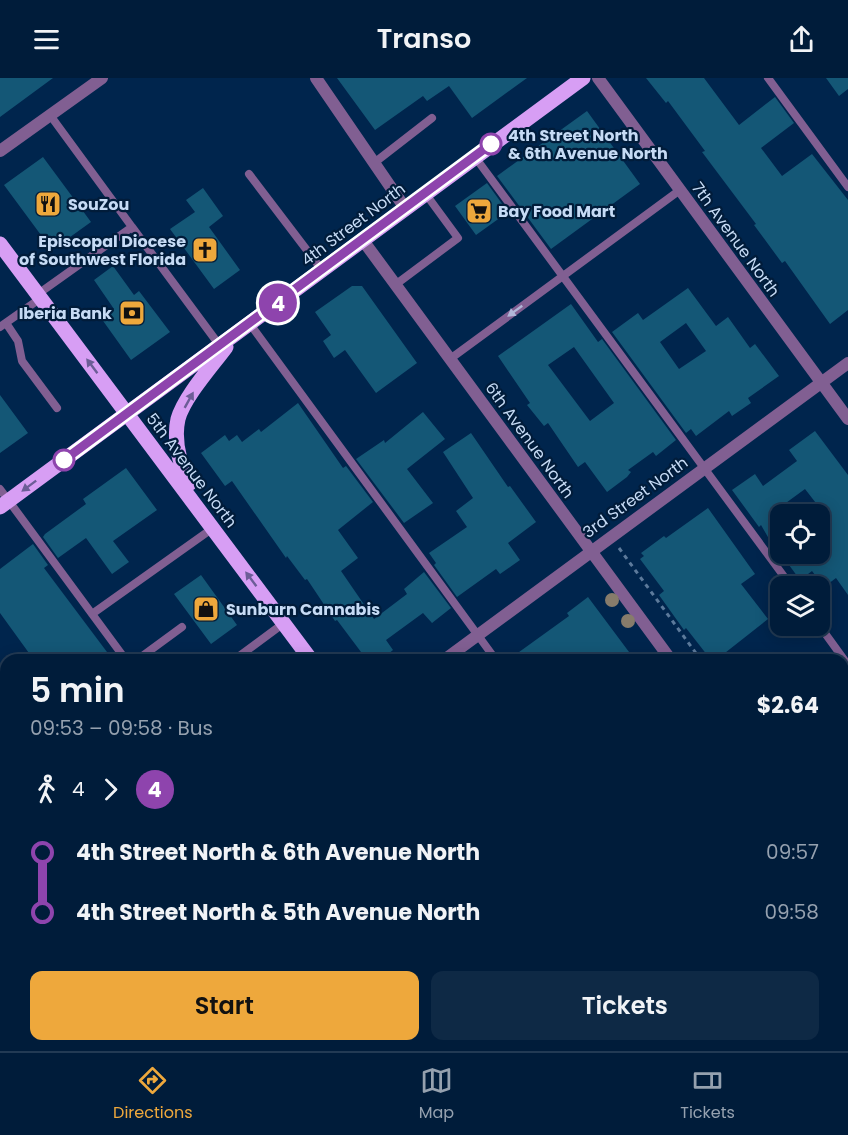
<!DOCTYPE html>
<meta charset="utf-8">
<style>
:root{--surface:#001c3a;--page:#0e2945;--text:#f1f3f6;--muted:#95a1af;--line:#223a54;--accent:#eea83c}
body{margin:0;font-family:Poppins,sans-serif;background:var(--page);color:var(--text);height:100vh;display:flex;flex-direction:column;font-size:22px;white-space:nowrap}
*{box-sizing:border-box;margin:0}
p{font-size:20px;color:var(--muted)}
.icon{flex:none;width:33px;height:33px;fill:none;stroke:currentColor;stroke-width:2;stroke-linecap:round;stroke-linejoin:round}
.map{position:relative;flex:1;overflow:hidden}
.details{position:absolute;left:0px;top:576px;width:849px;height:398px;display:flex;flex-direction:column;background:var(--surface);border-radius:18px 18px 0 0;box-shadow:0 3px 15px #0003,0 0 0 2px var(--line)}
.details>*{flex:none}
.badge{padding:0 12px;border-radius:20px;font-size:21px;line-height:39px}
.tools{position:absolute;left:770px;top:426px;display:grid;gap:12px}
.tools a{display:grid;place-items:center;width:60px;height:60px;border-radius:12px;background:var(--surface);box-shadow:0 3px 15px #0003,0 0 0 2px var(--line);font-size:30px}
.map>.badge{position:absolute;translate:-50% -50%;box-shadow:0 0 0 3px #fff}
.legs{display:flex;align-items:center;gap:9px;height:66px;padding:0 30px;font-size:20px}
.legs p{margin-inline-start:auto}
.overview{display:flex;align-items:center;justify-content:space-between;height:102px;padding:0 30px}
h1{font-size:33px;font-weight:600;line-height:45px}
.action{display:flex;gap:12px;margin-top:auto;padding:12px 30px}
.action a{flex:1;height:69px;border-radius:12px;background:var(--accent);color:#111;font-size:24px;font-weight:600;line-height:69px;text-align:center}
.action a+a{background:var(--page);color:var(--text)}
ul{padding:0 30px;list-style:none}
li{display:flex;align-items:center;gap:21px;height:60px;font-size:22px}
li i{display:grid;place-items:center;width:9px;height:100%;margin:0 8px;background:currentColor}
li i::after{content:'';width:15px;height:15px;margin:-8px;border:4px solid;border-radius:50%;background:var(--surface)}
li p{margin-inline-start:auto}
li:first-child i{background:linear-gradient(#0000 50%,currentColor 0)}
li:last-child i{background:linear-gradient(currentColor 50%,#0000 0)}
header{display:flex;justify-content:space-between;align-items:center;height:78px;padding:0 30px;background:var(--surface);font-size:27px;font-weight:600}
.menu{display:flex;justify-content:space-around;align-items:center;height:84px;border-top:2px solid var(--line);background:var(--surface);font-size:16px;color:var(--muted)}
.menu a{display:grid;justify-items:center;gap:3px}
.menu .selected{color:var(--accent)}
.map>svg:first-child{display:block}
</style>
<header><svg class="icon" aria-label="menu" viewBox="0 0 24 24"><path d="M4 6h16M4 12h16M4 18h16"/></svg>Transo<svg class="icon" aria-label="share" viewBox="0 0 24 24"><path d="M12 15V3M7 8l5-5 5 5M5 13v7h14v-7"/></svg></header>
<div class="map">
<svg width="848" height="973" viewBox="0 0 848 973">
<rect width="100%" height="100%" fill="#00254d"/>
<path fill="#145776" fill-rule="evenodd" d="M0,0H53L0,39Z
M337,0H527L472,40L449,8L427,23L423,18L375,52Z
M646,0H704L739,47L775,19L794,45L761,70L782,98L812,76L848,122V232L830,246L785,183L782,185L754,147L756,146L702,74L705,73L668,23L666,25Z
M826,0H848V11L839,18Z
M587,33L640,106L551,171L497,98Z
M43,79L91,144L52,172L4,107Z
M487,105L508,134L476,157L455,128Z
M203,110L223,138L209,149L240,192L214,211L170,151L195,134L186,122Z
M113,188L134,217L139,213L170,254L131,282L101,240L114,231L94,202Z
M352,208H362L417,285L376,315L345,272L334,280L323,263L331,257L315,234Z
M688,210L716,248L728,239L750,270L755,266L779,298L748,320L751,325L732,338L729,333L696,358L691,351L686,355L612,254L638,235L643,242ZM686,245L706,273L679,291L660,264Z
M571,226L598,264L602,261L676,362L656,378L653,374L628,392L631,394L627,399L607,414L585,384L578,389L548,345L544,348L527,327L530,325L498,278ZM574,269L614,325L590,343L548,287Z
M0,317L28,355L0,375Z
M298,325L343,390L346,388L373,424L338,452L358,480L341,493L374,541L407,516L404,511L424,494L451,530L432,545L423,535L386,562L393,572L381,582H367L337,542L335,543L307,501L305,502L287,478L286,480L232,403L225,408L201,375L225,357L229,363L237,357L242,364L259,351L261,354Z
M423,334L445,361L407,391L433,425L404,445L356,381L384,362L385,365Z
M815,353L848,397V517L836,500L824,509L812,493L800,502L781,476H819V429L805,411L779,430L780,480L761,447L759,449L732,412L755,396L763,408L797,383L789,372Z
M471,355L508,409L510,408L536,444L508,465L520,482L500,496L496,491L457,519L434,487L436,485L429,475L467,449L456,433L473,420L443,374Z
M126,390L157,432L113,463L129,484L112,496L86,460L58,480L43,459L45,456L86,426L83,421Z
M708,430L755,496L741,506L768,541L716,582H711L686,550L684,552L659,517L664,513L640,481L644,478L641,475L664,458L666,460Z
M33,466L48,487L44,490L113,582H34L0,535V491Z
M201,497L237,547L211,566L174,516Z
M588,519L635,582H508L569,538L567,535Z"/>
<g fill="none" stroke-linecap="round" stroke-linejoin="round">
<path stroke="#5c7a9b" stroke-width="3" stroke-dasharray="4.5 4.5" stroke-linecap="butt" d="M619,470L701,582
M843,774L848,781"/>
<path stroke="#815f92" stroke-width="8" d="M768,0L848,109
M475,79L791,508
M374,85L432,40
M249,96L322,192
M132,149L220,268
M395,207L458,160L425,115
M38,216L132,149L50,37
M6,245L18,263L22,283L57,330
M250,246L496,582
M0,249L41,220
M450,281L680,112
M0,411L126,582
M92,536L213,450
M819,547L848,587
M137,582L182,549
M234,582L284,545
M0,717L6,712
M409,968L413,973
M779,968L783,973"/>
<path stroke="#815f92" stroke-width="12" d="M316,0L405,130
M598,0L848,341
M0,73L102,0
M362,161L671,582
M444,582L848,285
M843,815L848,822
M637,973L644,968"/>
<path stroke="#815f92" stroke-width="12" d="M134,968L138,973
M594,968L598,973"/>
<path stroke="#d79ef4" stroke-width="15" d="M0,166L311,582
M189,406C180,386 173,363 178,341C184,319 212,288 226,269
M0,429L583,0
M0,784L6,792
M0,911L6,907"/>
</g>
<g fill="#877c6b">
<circle cx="612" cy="522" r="7"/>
<circle cx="628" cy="543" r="7"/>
</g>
<defs><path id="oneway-solid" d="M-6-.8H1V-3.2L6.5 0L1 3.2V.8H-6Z" transform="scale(1.5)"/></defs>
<use fill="#b1b6d7" href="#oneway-solid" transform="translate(515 233) rotate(144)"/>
<g fill="#6c5d97">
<use href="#oneway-solid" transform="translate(92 288) rotate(-127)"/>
<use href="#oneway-solid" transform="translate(189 322) rotate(-61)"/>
<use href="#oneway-solid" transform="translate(29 408) rotate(143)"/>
<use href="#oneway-solid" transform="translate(251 501) rotate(-127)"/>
</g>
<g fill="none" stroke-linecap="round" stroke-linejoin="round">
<g stroke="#fff" stroke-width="14">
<path id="line-1" d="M64,382L491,66"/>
</g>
<use href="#line-1" stroke="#8e44ad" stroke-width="9"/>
</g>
<defs>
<g id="restaurant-square" transform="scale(1.35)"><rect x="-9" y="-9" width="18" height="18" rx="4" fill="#eea83c" stroke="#011c3a"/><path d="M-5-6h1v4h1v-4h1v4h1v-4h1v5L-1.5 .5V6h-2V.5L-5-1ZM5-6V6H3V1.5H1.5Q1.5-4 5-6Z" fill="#111"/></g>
<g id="supermarket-square" transform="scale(1.35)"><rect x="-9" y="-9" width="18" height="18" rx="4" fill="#eea83c" stroke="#011c3a"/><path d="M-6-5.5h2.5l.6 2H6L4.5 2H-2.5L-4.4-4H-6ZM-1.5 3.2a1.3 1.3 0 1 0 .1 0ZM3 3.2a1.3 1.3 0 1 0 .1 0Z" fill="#111"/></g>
<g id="church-square" transform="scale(1.35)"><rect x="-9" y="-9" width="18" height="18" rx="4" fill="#eea83c" stroke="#011c3a"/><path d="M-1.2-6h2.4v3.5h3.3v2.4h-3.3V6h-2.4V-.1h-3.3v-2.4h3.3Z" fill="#111"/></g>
<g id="bank-square" transform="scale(1.35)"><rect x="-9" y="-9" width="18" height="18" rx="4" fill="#eea83c" stroke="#011c3a"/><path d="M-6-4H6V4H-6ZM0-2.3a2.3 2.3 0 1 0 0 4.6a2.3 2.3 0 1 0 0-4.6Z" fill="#111"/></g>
<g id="shop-square" transform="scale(1.35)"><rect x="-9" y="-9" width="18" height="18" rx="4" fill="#eea83c" stroke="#011c3a"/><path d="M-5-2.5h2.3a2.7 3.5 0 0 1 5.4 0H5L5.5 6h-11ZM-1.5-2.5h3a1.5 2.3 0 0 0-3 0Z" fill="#111"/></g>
</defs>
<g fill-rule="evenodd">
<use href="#restaurant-square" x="48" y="126"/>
<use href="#supermarket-square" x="479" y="133"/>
<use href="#church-square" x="205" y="172"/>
<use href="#bank-square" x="132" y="235"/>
<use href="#shop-square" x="206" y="531"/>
</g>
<g fill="#fff" stroke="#8e44ad" stroke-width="3">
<circle cx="491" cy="66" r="10"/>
<circle cx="64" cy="382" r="10"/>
</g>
<g text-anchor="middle" stroke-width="4.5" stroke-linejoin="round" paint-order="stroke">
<g font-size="16" font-weight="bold" fill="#c6dbf5" stroke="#011c3a" text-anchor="start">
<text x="508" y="63">4th Street North<tspan x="508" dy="18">&amp; 6th Avenue North</tspan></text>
</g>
<g font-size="16" font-weight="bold" fill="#c6dbf5" stroke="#011c3a" text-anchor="start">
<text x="68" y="132">SouZou</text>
<text x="498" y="139">Bay Food Mart</text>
<text x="186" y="169" text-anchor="end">Episcopal Diocese<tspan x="186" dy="18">of Southwest Florida</tspan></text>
<text x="112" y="241" text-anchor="end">Iberia Bank</text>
<text x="226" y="537">Sunburn Cannabis</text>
</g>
<g font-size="16" fill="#c6dbf5" stroke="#011c3a">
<text transform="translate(353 146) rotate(-37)" y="6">4th Street North</text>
<text transform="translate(736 161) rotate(54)" y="6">7th Avenue North</text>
<text transform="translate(530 362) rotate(54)" y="6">6th Avenue North</text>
<text transform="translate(192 392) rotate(53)" y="6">5th Avenue North</text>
<text transform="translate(635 419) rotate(-36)" y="6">3rd Street North</text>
</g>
</g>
</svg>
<div class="tools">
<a><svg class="icon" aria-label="locate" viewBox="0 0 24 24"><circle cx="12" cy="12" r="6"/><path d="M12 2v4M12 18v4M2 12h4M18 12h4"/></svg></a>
<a><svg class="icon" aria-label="layers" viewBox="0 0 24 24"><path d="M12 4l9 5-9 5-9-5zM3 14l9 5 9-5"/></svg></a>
</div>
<b class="badge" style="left:278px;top:225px;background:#8e44ad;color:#fff">4</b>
<section class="details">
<div class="overview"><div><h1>5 min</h1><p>09:53 – 09:58 · Bus</p></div><b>$2.64</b></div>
<div class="legs"><svg class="icon" aria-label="walk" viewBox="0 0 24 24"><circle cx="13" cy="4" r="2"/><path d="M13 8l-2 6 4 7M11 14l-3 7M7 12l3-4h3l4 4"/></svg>4<svg class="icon" aria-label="forward" viewBox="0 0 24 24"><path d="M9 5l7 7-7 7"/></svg><b class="badge" style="background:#8e44ad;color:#fff">4</b></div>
<ul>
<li><i style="color:#8e44ad"></i><b>4th Street North &amp; 6th Avenue North</b><p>09:57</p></li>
<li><i style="color:#8e44ad"></i><b>4th Street North &amp; 5th Avenue North</b><p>09:58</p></li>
</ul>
<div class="action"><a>Start</a><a>Tickets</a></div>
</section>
</div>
<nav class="menu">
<a class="selected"><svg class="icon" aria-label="directions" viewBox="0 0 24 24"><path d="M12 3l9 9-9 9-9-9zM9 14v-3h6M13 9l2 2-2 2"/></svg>Directions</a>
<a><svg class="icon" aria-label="map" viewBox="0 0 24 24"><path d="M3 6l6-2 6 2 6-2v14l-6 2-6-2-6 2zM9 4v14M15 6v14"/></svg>Map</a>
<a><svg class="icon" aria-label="tickets" viewBox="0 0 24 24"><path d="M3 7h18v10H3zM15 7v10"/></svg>Tickets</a>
</nav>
